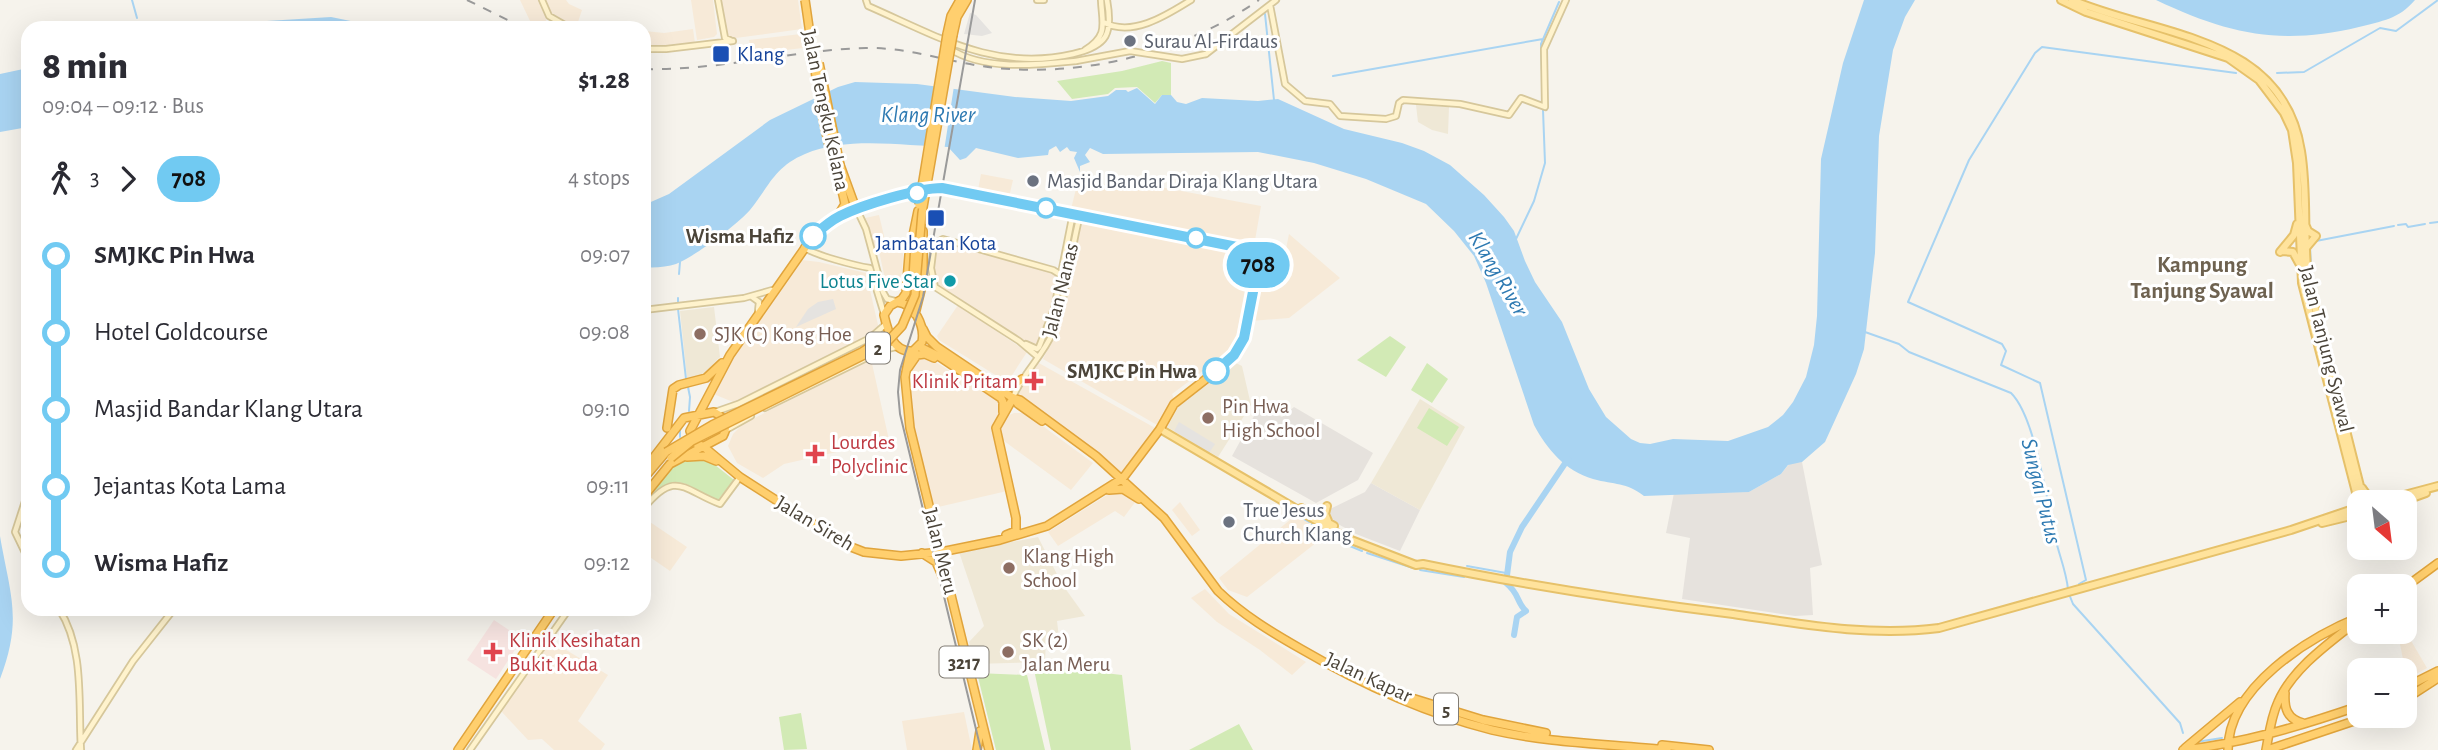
<!DOCTYPE html>
<meta charset="utf-8">
<style>
:root{--surface:#fff;--page:#f7f7f7;--text:#2b2b33;--muted:#7c7c81}
body{margin:0;font-family:"Alegreya Sans",sans-serif;background:var(--page);color:var(--text);height:100vh;display:flex;flex-direction:column;font-size:26px;white-space:nowrap}
*{box-sizing:border-box;margin:0}
p{font-size:23px;color:var(--muted)}
.icon{flex:none;width:38px;height:38px;fill:none;stroke:currentColor;stroke-width:2;stroke-linecap:round;stroke-linejoin:round}
.map{position:relative;flex:1;overflow:hidden}
.drawer{position:absolute;left:21px;top:21px;width:630px;height:595px;display:flex;flex-direction:column;background:var(--surface);border-radius:21px;box-shadow:0 7px 28px #0002}
.drawer>*{flex:none}
.badge{padding:0 14px;border-radius:23px;font-size:24px;line-height:46px}
.needle{width:46px;rotate:152deg}
.controls{position:absolute;left:2347px;top:490px;display:grid;gap:14px}
.controls a{display:grid;place-items:center;width:70px;height:70px;border-radius:14px;background:var(--surface);box-shadow:0 7px 28px #0002;font-size:35px}
.map>.badge{position:absolute;translate:-50% -50%;box-shadow:0 0 0 4px #fff}
.legs{display:flex;align-items:center;gap:10px;height:77px;padding:0 21px;font-size:23px}
.legs p{margin-inline-start:auto}
.summary{display:flex;align-items:center;justify-content:space-between;height:119px;padding:0 21px}
h1{font-size:38px;font-weight:800;line-height:52px}
ul{padding:0 21px;list-style:none}
li{display:flex;align-items:center;gap:24px;height:77px;font-size:26px}
li i{display:grid;place-items:center;width:10px;height:100%;margin:0 9px;background:currentColor}
li i::after{content:'';width:18px;height:18px;margin:-9px;border:5px solid;border-radius:50%;background:var(--surface)}
li p{margin-inline-start:auto}
li:first-child i{background:linear-gradient(#0000 50%,currentColor 0)}
li:last-child i{background:linear-gradient(currentColor 50%,#0000 0)}
.map>svg:first-child{display:block}
</style>
<div class="map">
<svg width="2438" height="750" viewBox="0 0 2438 750">
<rect width="100%" height="100%" fill="#f6f3ec"/>
<path fill="#f7ead8" d="M520,0H540L548,17L542,27L531,23Z
M544,0H566L569,4L582,10L576,28L551,15Z
M691,0H713L717,34L714,37L697,40Z
M721,0H798L802,29L728,39Z
M693,29L695,43L644,47V31L664,33Z
M801,34L803,48L752,54L749,40Z
M981,174L1013,180L1009,197L978,190Z
M1139,183L1261,206L1254,246L1071,209L1077,185Z
M879,215L886,244L872,247L865,218Z
M1081,217L1252,252L1235,343L1224,355L1172,394L1174,399L1157,425L1043,359L1059,326Z
M1289,234L1340,278L1289,318L1251,321L1263,254L1284,259Z
M943,241L1057,273L1059,276L1052,311L1038,346L1020,339L937,286L933,268L936,245Z
M899,242L903,254L902,273L898,283H886L878,247Z
M802,260L819,262L866,273L879,329L733,402L711,393L732,358L798,262Z
M958,305L1027,352L1009,380L1005,381L939,340L937,336Z
M922,357L937,363L1000,402L1001,412L991,428L1007,491L934,508L911,416L909,372L918,358Z
M871,359L889,440L784,464L763,478L737,463L728,446L733,434L743,424Z
M1037,362L1157,429L1122,474L1017,394Z
M1014,413H1025L1093,463L1071,490L1000,438L999,428L1005,417Z
M1115,490L1122,491L1136,501L1124,517L1115,511L1058,546L1048,532Z
M1180,502L1200,530L1192,536L1172,510Z
M1296,515L1326,535L1247,597L1228,590L1219,578Z
M644,518L687,547L670,571L644,553Z
M1205,589L1229,614L1306,662L1292,675L1260,650L1217,622L1191,598Z
M2410,639L2427,668L2407,679L2400,644Z
M551,641L608,675L578,721L605,744L601,750H554L542,739L528,740L501,711Z
M964,712L972,750H907L902,721Z"/>
<path fill="#e6e2dd" d="M1259,407L1282,417L1294,407L1373,453L1358,480L1316,503L1232,456Z
M1802,462L1822,565L1810,568L1813,615L1795,616L1682,599L1690,538L1666,533L1674,493L1749,492L1781,474L1790,463Z
M1371,483L1420,510L1400,551L1356,534L1329,519L1328,510L1365,492Z"/>
<path fill="#efe8d6" d="M1416,105L1449,107L1448,134L1432,130L1418,122Z
M714,307L720,357L702,376L687,378L680,311Z
M1236,363L1242,366L1251,405L1218,457L1167,427L1179,406Z
M1420,399L1465,427L1420,510L1371,483Z
M1038,537L1062,584L1085,616L1057,621L1059,638L1046,639L1045,662L974,664L969,642L984,626L959,552Z"/>
<path fill="#f6e3e0" d="M494,620L522,639L496,679L467,660Z"/>
<path fill="#d2eab5" d="M1162,61L1171,63V95H1162L1155,103L1137,87L1115,88L1108,94L1072,99L1057,81L1122,71Z
M1390,336L1406,347L1386,377L1357,360Z
M1427,363L1448,379L1432,403L1411,390Z
M1429,408L1459,427L1447,446L1417,428Z
M692,459L710,461L734,480L718,500C698,498 688,474 666,485C659,488 653,494 647,497L675,464Z
M1033,665L1122,675L1131,750H1051Z
M977,673L1027,675L1045,750H996Z
M801,713L807,749L784,750L779,717Z
M1239,724L1253,750H1189Z"/>
<path fill="#e5e3e0" d="M970,13L976,15L992,33L982,36L964,34Z
M833,299L836,309L796,327L808,309L818,302Z
M1179,422L1215,444L1209,453L1174,431Z"/>
<path fill="#a9d4f2" d="M1864,0H1915L1905,17L1893,50L1879,136L1875,253L1864,349L1856,374L1825,442L1802,462L1788,465L1781,474L1749,492L1644,496C1626,482 1615,485 1593,479C1565,471 1547,449 1534,425L1486,283L1474,256L1454,231L1426,204L1366,179L1314,163L1258,152L1103,154L1090,148L1085,155L1090,162L1080,166V172L1074,158L1077,152L1070,151L1067,147L1060,152L1056,146L1049,150L1048,155L1018,158L976,148L966,158L960,160L948,147C904,146 847,136 805,154C774,167 769,187 750,210C737,225 694,257 676,264C667,267 654,268 644,267V205L669,194L770,120L838,87L855,82L917,84L1015,97L1071,101L1108,96L1116,90H1126L1128,92L1137,88L1155,104L1162,95H1171L1177,102L1186,104L1202,98L1258,101L1278,99L1344,129L1402,143L1424,151L1450,165L1484,195L1504,217L1514,231L1525,261L1535,282L1562,322L1589,389L1606,417L1631,439L1640,443L1650,444L1673,439L1728,441L1768,427L1783,415L1793,402L1806,377L1814,345L1817,316L1821,159L1843,63Z
M2156,0H2415C2399,19 2382,21 2359,27C2280,46 2228,34 2156,0Z
M331,17L385,28H238L267,21Z
M28,68V127L0,132V74Z
M0,536C10,595 23,619 0,679Z"/>
<path fill="#f6f3ec" d="M935,83L954,86L944,151L925,150Z"/>
<g fill="none" stroke-linecap="round" stroke-linejoin="round">
<path stroke="#a9d4f2" stroke-width="2" d="M132,0L137,18
M1265,14L1274,100
M140,26V28
M2277,73L2304,72L2380,28L2396,31L2438,0
M1333,76L1543,39
M1543,102L1541,44L1559,2
M2430,223L2438,222
M2398,225L2406,224L2408,227L2425,224
M1516,239L1534,201L1545,163L1543,110
M2316,241L2394,226
M2310,247L2312,283
M679,274L680,262
M678,298V303
M678,309L686,379
M1865,332L1899,344L1909,352L2011,393C2035,416 2047,502 2055,537C2059,555 2066,570 2068,589
M688,387L690,397L689,411
M680,437V430L683,425
M1293,513L1309,522
M1312,524L1343,542
M1345,544L1362,551
M1367,553L1413,568
M1467,566L1506,573
M1420,570L1464,577
M2079,584L2086,580L2040,383L2001,365L2006,351L2002,344L1908,302L1969,160L2035,53L2042,47L2236,73
M2069,594L2073,604L2180,723L2183,733
M2196,742L2222,738"/>
<path stroke="#a9d4f2" stroke-width="6" d="M1514,635L1517,617L1526,611C1516,602 1520,594 1506,583L1510,552L1522,527L1568,459"/>
<g stroke="#d6c79b" stroke-width="8">
<path id="secondary" d="M542,0L549,16L570,28
M718,0L725,38L730,40
M866,0L868,6C937,36 995,72 1073,54C1108,46 1113,33 1107,0
M1037,0H1044
M1270,5L1285,84L1305,101L1330,104L1340,116L1386,119L1396,116L1399,103L1403,100L1460,104L1509,115L1521,98L1545,107L1544,49L1566,0
M1103,22C1132,38 1167,15 1191,0
M644,49H666L733,41
M950,49C984,71 1037,65 1076,61
M1085,50C1109,35 1102,24 1101,0
M1206,54L1276,0
M857,210L866,229L883,292L887,299L895,301
M804,247C813,255 857,266 870,268L884,314
M752,297L759,302L758,311
M644,310L744,298L772,290
M1026,344L1037,349L1039,347L1054,309L1073,213
M1038,357L1019,341L935,287L931,268L934,244L943,239L1053,270L1061,275
M1013,397C1023,373 1043,356 1053,332C1067,295 1070,253 1080,215
M765,408L883,350L896,347
M715,412L738,404L870,338L886,324
M726,430L751,416
M28,492L15,532L28,559
M644,508C676,469 683,490 720,504L740,477
M59,609C85,649 78,704 81,750
M76,750L133,661L174,609
M470,750L569,609"/>
</g>
<g stroke="#e6c16a" stroke-width="10">
<path id="primary" d="M2061,0L2086,12L2228,58L2259,80L2284,113L2292,130L2297,163L2302,283L2359,504
M2072,0C2159,37 2283,35 2301,151C2308,193 2303,237 2308,279L2364,502
M2305,224L2308,231L2316,236L2305,249
M2282,251L2293,252L2299,263
M2280,252L2294,235L2297,224
M1160,429L1346,538L1416,565L1423,564C1525,585 1629,601 1733,614C1801,624 1870,637 1939,628L2291,530L2359,507
M2362,488L2367,495L2382,500
M2378,502L2438,486
M2401,502L2426,493
M1327,506L1325,514L1328,521
M1301,508L1334,526
M2322,523L2359,514"/>
</g>
<g stroke="#e0a43c" stroke-width="10">
<path id="highway" d="M947,34L951,16L960,0
M953,35L957,17L967,0
M840,165L856,209
M934,189H953L1252,249L1257,252L1259,261L1246,332L1238,351L1229,361L1174,404L1160,429L1123,478L1047,526L1000,540L941,552L901,556L864,552L846,545L740,477L704,447L695,443L690,431L730,355L814,235C848,204 892,201 934,189Z
M837,217L845,204L840,182
M897,302C915,304 925,326 922,342L913,351C893,353 888,332 884,315L890,306L902,299L906,293L909,255L918,211
M915,314L923,282V231
M923,329L927,337L937,347L1013,398L1020,400L1096,456L1164,518L1218,591C1243,615 1271,632 1301,649C1361,684 1424,713 1492,730C1548,743 1610,744 1667,750
M918,346L940,357L1001,398L1003,402V412
M910,352L905,377L910,428L989,750
M908,368L917,355L925,354L934,358
M999,385L1012,386L1022,379
M1014,398L1018,404L1042,421
M667,428L673,389L679,385L706,378L722,363
M687,457L704,456L716,461
M644,470L684,418L714,412C725,418 729,425 723,436L670,464L644,496
M644,478L666,452
M1109,490L1123,489L1139,499
M1006,535L1016,531V518L996,428L1013,398
M922,553L936,562L944,580
M2404,588L2438,563
M2404,688L2438,671
M2285,693C2284,708 2287,719 2303,723
M1402,695L1483,720L1546,733
M2404,700L2438,678
M1662,745L1709,750
M2185,748L2240,702
M458,750L554,609
M977,750L980,731
M2183,750C2244,743 2301,726 2359,706
M2228,750C2228,687 2308,638 2359,617
M2266,750C2269,734 2271,717 2278,702C2292,669 2329,643 2357,621
M2267,750L2369,716"/>
</g>
<use href="#secondary" stroke="#fff3cd" stroke-width="4.5"/>
<use href="#primary" stroke="#ffe39c" stroke-width="6"/>
<use href="#highway" stroke="#ffcf6e" stroke-width="7"/>
<path stroke="#9a9a9a" stroke-width="2" d="M975,0L923,297L900,370L898,392L900,414L981,750"/>
<path stroke="#9a9a9a" stroke-width="2" stroke-dasharray="9 9" stroke-linecap="butt" d="M467,0L524,28
M644,69C718,71 792,50 866,48C910,47 953,64 997,68C1087,77 1184,52 1259,0"/>
<g stroke="#d6c79b" stroke-width="8" stroke-linecap="butt">
<path id="secondary-bridge" d="M1076,61L1130,51L1182,59L1206,54"/>
</g>
<g stroke="#e0a43c" stroke-width="10" stroke-linecap="butt">
<path id="highway-bridge" d="M805,0C814,58 820,127 840,182
M819,63L840,165
M919,205L947,34
M913,278L915,244
M666,452L712,425L862,352L882,339
M671,458L692,441L872,351L888,341L902,326L915,295L922,213L953,35"/>
</g>
<use href="#secondary-bridge" stroke="#fff3cd" stroke-width="4.5"/>
<use href="#highway-bridge" stroke="#ffcf6e" stroke-width="7"/>
</g>
<g fill="none" stroke-linecap="round" stroke-linejoin="round">
<g stroke="#fff" stroke-width="16">
<path id="line-1" d="M813,236C822,228 830,221 840,216C862,205 918,188 942,188L1252,250L1257,252L1259,261L1244,338L1234,355L1216,371"/>
</g>
<use href="#line-1" stroke="#71caf2" stroke-width="10"/>
</g>
<g fill="#6b7280" stroke="#fff" stroke-width="2.5">
<circle cx="1130" cy="41" r="7"/>
<circle cx="1033" cy="181" r="7"/>
<circle cx="1229" cy="522" r="7"/>
</g>
<g fill="#1a4fb4" stroke="#fff" stroke-width="2.5">
<rect x="712" y="45" width="18" height="18" rx="3.5"/>
<rect x="927" y="209" width="18" height="18" rx="3.5"/>
</g>
<g fill="#fff" stroke="#71caf2" stroke-width="3.5">
<circle cx="917" cy="193" r="9"/>
<circle cx="1046" cy="208" r="9"/>
<circle cx="813" cy="236" r="12"/>
<circle cx="1196" cy="238" r="9"/>
<circle cx="1216" cy="371" r="12"/>
</g>
<circle fill="#0f9aa8" stroke="#fff" stroke-width="2.5" cx="950" cy="281" r="7"/>
<g fill="#8d6e63" stroke="#fff" stroke-width="2.5">
<circle cx="700" cy="334" r="7"/>
<circle cx="1208" cy="418" r="7"/>
<circle cx="1009" cy="568" r="7"/>
<circle cx="1008" cy="652" r="7"/>
</g>
<g fill="#e0444e" stroke="#fff" stroke-width="2.5">
<path d="M1030.5 370.5h7v7h7v7h-7v7h-7v-7h-7v-7h7z"/>
<path d="M811.5 443.5h7v7h7v7h-7v7h-7v-7h-7v-7h7z"/>
<path d="M489.5 641.5h7v7h7v7h-7v7h-7v-7h-7v-7h7z"/>
</g>
<g text-anchor="middle" stroke-width="6" stroke-linejoin="round" paint-order="stroke">
<g fill="#fff" stroke="#817c74" stroke-width="2">
<rect x="866" y="332.5" width="24" height="31" rx="5"/>
<rect x="939.5" y="646.5" width="49" height="31" rx="5"/>
<rect x="1434" y="693.5" width="24" height="31" rx="5"/>
</g>
<g font-size="19" font-weight="bold" fill="#4b4439">
<text x="878" y="355">2</text>
<text x="964" y="669">3217</text>
<text x="1446" y="716">5</text>
</g>
<g font-size="21" fill="#5b616d" stroke="#fff" text-anchor="start">
<text x="1144" y="48">Surau Al-Firdaus</text>
<text x="1047" y="188">Masjid Bandar Diraja Klang Utara</text>
<text x="1243" y="517">True Jesus<tspan x="1243" dy="24">Church Klang</tspan></text>
</g>
<g font-size="21" fill="#164399" stroke="#fff" text-anchor="start">
<text x="737" y="61">Klang</text>
<text x="936" y="250" text-anchor="middle">Jambatan Kota</text>
</g>
<g font-size="21" fill="#4b4439" stroke="#fff">
<text transform="translate(826 110) rotate(78)" y="7">Jalan Tengku Kelana</text>
<text transform="translate(1060 290) rotate(-76)" y="7">Jalan Nanas</text>
<text transform="translate(2327 349) rotate(76)" y="7">Jalan Tanjung Syawal</text>
<text transform="translate(815 523) rotate(31)" y="7">Jalan Sireh</text>
<text transform="translate(941 551) rotate(76)" y="7">Jalan Meru</text>
<text transform="translate(1369 677) rotate(25)" y="7">Jalan Kapar</text>
</g>
<g font-size="21" font-weight="bold" fill="#4b4439" stroke="#fff" text-anchor="end">
<text x="794" y="243">Wisma Hafiz</text>
<text x="1197" y="378">SMJKC Pin Hwa</text>
</g>
<g font-size="21" fill="#0d838f" stroke="#fff" text-anchor="end">
<text x="936" y="288">Lotus Five Star</text>
</g>
<g font-size="21" fill="#785e54" stroke="#fff" text-anchor="start">
<text x="714" y="341">SJK (C) Kong Hoe</text>
<text x="1222" y="413">Pin Hwa<tspan x="1222" dy="24">High School</tspan></text>
<text x="1023" y="563">Klang High<tspan x="1023" dy="24">School</tspan></text>
<text x="1022" y="647">SK (2)<tspan x="1022" dy="24">Jalan Meru</tspan></text>
</g>
<g font-size="21" fill="#be3a42" stroke="#fff" text-anchor="start">
<text x="1018" y="388" text-anchor="end">Klinik Pritam</text>
<text x="831" y="449">Lourdes<tspan x="831" dy="24">Polyclinic</tspan></text>
<text x="509" y="647">Klinik Kesihatan<tspan x="509" dy="24">Bukit Kuda</tspan></text>
</g>
<g font-size="23" font-style="italic" fill="#2e7ab2" stroke="#fff">
<text x="928" y="122">Klang River</text>
<text transform="translate(1499 273) rotate(59)" y="8">Klang River</text>
<text transform="translate(2042 491) rotate(76)" y="8">Sungai Putus</text>
</g>
<g font-size="23" font-weight="bold" fill="#6e6250" stroke="#fff">
<text x="2202" y="272">Kampung<tspan x="2202" dy="26">Tanjung Syawal</tspan></text>
</g>
</g>
</svg>
<div class="controls">
<a><svg class="needle" viewBox="-14 -14 28 28"><path d="M0-13l5 13h-10z" fill="#e53935"/><path d="M0 13l5-13h-10z" fill="#7c7c81"/></svg></a>
<a>+</a>
<a>−</a>
</div>
<b class="badge" style="left:1258px;top:265px;background:#71caf2;color:#111">708</b>
<section class="drawer">
<div class="summary"><div><h1>8 min</h1><p>09:04 – 09:12 · Bus</p></div><b>$1.28</b></div>
<div class="legs"><svg class="icon" aria-label="walk" viewBox="0 0 24 24"><circle cx="13" cy="4" r="2"/><path d="M13 8l-2 6 4 7M11 14l-3 7M7 12l3-4h3l4 4"/></svg>3<svg class="icon" aria-label="forward" viewBox="0 0 24 24"><path d="M9 5l7 7-7 7"/></svg><b class="badge" style="background:#71caf2;color:#111">708</b><p>4 stops</p></div>
<ul>
<li><i style="color:#71caf2"></i><b>SMJKC Pin Hwa</b><p>09:07</p></li>
<li><i style="color:#71caf2"></i><span>Hotel Goldcourse</span><p>09:08</p></li>
<li><i style="color:#71caf2"></i><span>Masjid Bandar Klang Utara</span><p>09:10</p></li>
<li><i style="color:#71caf2"></i><span>Jejantas Kota Lama</span><p>09:11</p></li>
<li><i style="color:#71caf2"></i><b>Wisma Hafiz</b><p>09:12</p></li>
</ul>
</section>
</div>
